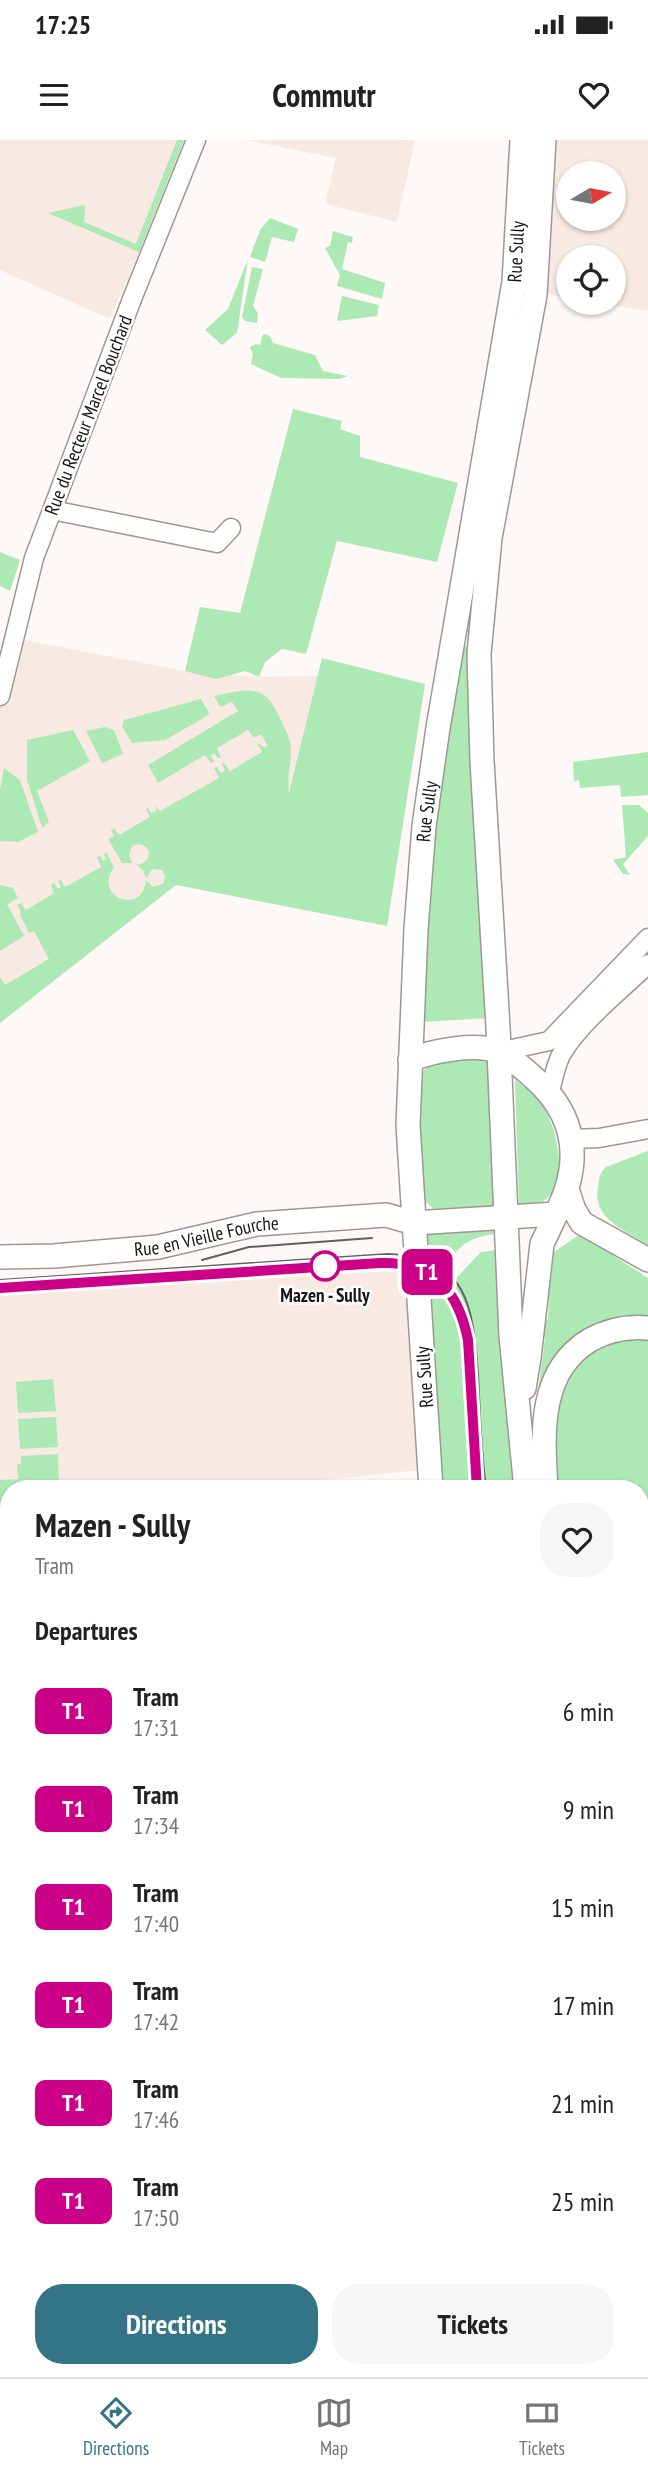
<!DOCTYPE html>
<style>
:root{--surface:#fff;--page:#f6f6f6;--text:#222;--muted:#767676;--line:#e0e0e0;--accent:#337587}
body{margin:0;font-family:"PT Sans Narrow",sans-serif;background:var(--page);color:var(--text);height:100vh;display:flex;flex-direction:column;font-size:26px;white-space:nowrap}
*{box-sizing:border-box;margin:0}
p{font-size:23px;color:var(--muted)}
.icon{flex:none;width:38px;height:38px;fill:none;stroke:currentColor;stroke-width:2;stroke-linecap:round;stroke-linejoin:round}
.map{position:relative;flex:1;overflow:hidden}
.details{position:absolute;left:0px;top:1340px;width:649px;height:898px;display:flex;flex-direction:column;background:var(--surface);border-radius:28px 28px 0 0;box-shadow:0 2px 5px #0004}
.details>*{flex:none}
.badge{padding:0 14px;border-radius:10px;font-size:24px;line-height:46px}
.needle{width:46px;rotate:80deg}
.controls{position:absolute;left:556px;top:21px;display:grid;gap:14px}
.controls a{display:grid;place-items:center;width:70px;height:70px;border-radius:50%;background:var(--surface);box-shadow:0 2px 5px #0004;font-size:35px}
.map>.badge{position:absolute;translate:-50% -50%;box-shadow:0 0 0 4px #fff}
h2{padding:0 35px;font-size:26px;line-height:63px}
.round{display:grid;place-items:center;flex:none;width:74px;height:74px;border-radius:28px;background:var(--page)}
.overview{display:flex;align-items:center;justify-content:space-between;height:119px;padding:0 35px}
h1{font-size:33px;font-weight:800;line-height:52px}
.button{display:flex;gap:14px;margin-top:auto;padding:14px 35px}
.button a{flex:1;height:80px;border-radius:28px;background:var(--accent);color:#fff;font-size:28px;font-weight:800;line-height:80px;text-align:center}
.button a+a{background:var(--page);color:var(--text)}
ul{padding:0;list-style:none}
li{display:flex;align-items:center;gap:21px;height:98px;padding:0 35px}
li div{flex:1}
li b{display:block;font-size:26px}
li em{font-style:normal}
li .badge{min-width:77px;font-weight:700;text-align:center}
.status{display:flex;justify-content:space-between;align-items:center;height:49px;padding:0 35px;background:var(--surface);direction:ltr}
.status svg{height:19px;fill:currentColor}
header{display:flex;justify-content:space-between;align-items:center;height:91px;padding:0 35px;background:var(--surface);font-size:32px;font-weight:800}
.tabs{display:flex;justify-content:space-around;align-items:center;height:98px;border-top:2px solid var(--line);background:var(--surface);font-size:19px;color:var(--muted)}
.tabs a{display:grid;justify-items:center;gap:4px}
.tabs .selected{color:var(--accent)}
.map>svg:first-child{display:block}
</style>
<div class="status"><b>17:25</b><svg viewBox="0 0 49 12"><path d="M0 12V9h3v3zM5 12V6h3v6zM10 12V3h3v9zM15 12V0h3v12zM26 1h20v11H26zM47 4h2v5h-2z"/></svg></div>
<header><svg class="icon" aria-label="menu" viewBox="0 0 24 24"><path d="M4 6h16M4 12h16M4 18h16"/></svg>Commutr<svg class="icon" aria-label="heart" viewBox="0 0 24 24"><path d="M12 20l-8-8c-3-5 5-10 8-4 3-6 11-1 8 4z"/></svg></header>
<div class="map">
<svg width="648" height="2237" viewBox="0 0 648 2237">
<rect width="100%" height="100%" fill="#fef8f6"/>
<path fill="#f8e9e2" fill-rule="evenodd" d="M0,0H188L110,179L0,130Z
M247,0H415L397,82L325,64L336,18Z
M554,0H648V171L599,163H614V117H569V158L546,154ZM569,33H614V79H569Z
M8,497L185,531L259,537L318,536L287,657L0,883V529Z
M405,1131L419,1330L237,1349H9L0,1375V1147Z
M9,1940V2230H321L322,2237H0V1941Z"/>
<path fill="#ade9b5" d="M177,0H184L139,112L48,73L85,65L84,82L136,104Z
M270,78L298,89L294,102L272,97L265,122L250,117L260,90Z
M333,91L353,97L352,103L348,102L342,129L385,143L382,159L337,146L340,135L325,108L330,106Z
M248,119L237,193L222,205L205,190L228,169Z
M252,127L263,129L253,166L258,173L257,183L245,181L242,177Z
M342,156L379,165L377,176L337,181Z
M263,194L270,196L273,203L315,215L323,231L348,236L339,239L281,238L251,224L253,214L250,207L256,204L260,205Z
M293,269L342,281L340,289L360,296V317L458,343L437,422L337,401L306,514L282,509L265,522L259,537L245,531L216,539L185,531L200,467L240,473Z
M0,412L20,420L10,451L0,446Z
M461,505L470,507L489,878L421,882L422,837L439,644Z
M322,518L425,544L387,786L176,745L0,883V837L5,845L49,819L34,791L29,793L20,775L21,772L17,765L21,763L26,770L54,753L51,745L54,743L58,749L61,747L58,741L60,739L65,747L101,727L97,717L100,716L103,721L106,719L104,714L106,712L114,727C92,757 143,777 146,740L153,747L163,744L165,736L162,730L152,729L146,738L143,730L136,724C144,725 149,720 149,712C146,704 139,703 132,706L129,716L133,723H122L108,699L114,696L111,690L114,688L119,695L150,677L146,669L148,668L151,673L157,670L154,664L160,671L219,638L214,628L217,627L221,633L225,630L222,624L224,623L230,631L262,612L257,603L266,608L267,605L261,594L254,598L248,590L217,608L221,618H218L214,613L211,616L214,621L211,623L205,615L158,643L148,625L238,571L232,562L220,567L214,556C251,548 266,543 282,583C286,591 291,600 291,609C291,623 287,639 289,652Z
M201,559L209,573L207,576L165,600L132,603L122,586L124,580Z
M105,587L114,590L123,614L102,623L86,591Z
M73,590L90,621L37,651L49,682L42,688L27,639V600Z
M648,612V655L621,657L620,645L580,648L579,640L574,641L573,622Z
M4,628L20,640L38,692L18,702L0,701V650Z
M622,665H639L648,673V696L623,724L630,735L623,734L613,720L626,717Z
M0,745L13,748L18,758L7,764L24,796L0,811Z
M467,920L491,921L499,1070L435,1071L426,1062L422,1051L418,1023L420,935L429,924L443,921Z
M515,940C524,946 533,953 540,962C556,982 571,1042 545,1060C538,1065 528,1066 519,1067Z
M648,1011V1105C625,1090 592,1079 598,1047C599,1038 600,1032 606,1027Z
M491,1089L497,1094C462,1096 455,1114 433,1138L426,1140L425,1094Z
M580,1094L648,1138V1179L609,1183L536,1268L545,1199L543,1180H548L549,1152L554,1112Z
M498,1110L517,1349H440L427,1157L443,1152L481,1112Z
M630,1198H648V1577H640V1349H557C554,1303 551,1248 590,1215C601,1206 617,1203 630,1198Z
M53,1239L56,1271L18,1273L16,1242Z
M56,1277L58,1307L20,1309L18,1279Z
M58,1314L59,1349H9V1406L0,1407V1340L18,1339L17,1324H21V1316Z
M648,1663V2140H640V1664Z
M0,1680H9V1759L0,1760Z
M9,1940V2103L0,2117V1941Z
M641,2186L648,2192V2237H601V2230H640Z
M23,2230H210L213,2237H26Z
M226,2230H321L322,2237H229Z"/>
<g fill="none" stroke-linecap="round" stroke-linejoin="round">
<g stroke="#9e9794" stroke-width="21">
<path id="minor" d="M52,370L217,403L231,388
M0,556L34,418L132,159L196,0
M499,912L549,901L648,798
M550,952C553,939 555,927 561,915C578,884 622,849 648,824
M572,999L599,998L648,989"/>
</g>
<g stroke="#9e9794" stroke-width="26">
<g id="major">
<path d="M568,1052L574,1070L582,1083L648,1120"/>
<path id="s1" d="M0,1117L54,1116L158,1107L257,1084L386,1075L414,1083L556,1074C582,1024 578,977 534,938C524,929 512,918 500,912C476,902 432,911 410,920"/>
<path d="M524,1248L529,1218L542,1104L556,1074"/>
<path id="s2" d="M431,1349L408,985L416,789L424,686L438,588L514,142L522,0"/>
<path d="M526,1349L511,1196L498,887L482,621L479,514L490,398L535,155L544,0"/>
<path d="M546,1349C543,1296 537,1232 590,1200C608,1190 627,1186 648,1188"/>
<path d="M0,1885H9"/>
<path d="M0,1907L9,1905"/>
<path d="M640,2165L648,2167"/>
<path d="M357,2230L362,2237"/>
<path d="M491,2230V2237"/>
<path d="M586,2230L587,2237"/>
<path d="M404,2237L407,2230"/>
</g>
</g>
<g stroke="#9e9794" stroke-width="30">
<path id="highway" d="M640,1598L648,1596
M0,1626H9
M640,1632L648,1631
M0,1666L9,1664"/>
</g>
<use href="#minor" stroke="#fff" stroke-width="18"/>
<use href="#major" stroke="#fff" stroke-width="23"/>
<use href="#highway" stroke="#fff" stroke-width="26"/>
<path stroke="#64605f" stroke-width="2" d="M202,1120L249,1107L372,1098
M412,1126C443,1135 459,1162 466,1193
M0,1140L388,1114C469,1116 473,1169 478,1235C480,1273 481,1312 486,1349
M545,2230V2237"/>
</g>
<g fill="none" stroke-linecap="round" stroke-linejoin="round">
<g stroke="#fff" stroke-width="16">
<path id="line" d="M0,1148L380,1123C433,1121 458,1150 468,1200L477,1349"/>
</g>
<use href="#line" stroke="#c08" stroke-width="10"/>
</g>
<circle fill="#fff" stroke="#c08" stroke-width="3.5" cx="325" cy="1126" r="14"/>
<g text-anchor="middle" stroke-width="5" stroke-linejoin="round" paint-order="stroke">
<g font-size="19" fill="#181615" stroke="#fff">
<text dy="7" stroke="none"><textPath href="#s2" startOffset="1246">Rue Sully</textPath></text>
<text transform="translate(88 275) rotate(-69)" y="7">Rue du Recteur Marcel Bouchard</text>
<text dy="7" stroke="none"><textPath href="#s2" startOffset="679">Rue Sully</textPath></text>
<text dy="7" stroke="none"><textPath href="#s1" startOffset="208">Rue en Vieille Fourche</textPath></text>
<text transform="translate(424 1237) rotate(-94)" y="7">Rue Sully</text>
</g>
<g font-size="19" font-weight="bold" fill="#181615" stroke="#fff">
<text x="325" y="1162">Mazen - Sully</text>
</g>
</g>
</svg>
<div class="controls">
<a><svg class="needle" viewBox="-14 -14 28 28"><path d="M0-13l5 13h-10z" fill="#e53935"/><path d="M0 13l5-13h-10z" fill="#767676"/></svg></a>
<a><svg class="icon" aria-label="locate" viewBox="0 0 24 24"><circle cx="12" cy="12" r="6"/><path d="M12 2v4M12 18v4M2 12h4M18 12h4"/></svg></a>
</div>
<b class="badge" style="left:427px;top:1132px;background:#c08;color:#fff">T1</b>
<section class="details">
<div class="overview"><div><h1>Mazen - Sully</h1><p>Tram</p></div><a class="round"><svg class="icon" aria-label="heart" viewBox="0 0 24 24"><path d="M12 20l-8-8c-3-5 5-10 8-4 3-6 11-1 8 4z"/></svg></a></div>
<h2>Departures</h2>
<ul>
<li><span class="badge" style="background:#c08;color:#fff">T1</span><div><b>Tram</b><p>17:31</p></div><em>6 min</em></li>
<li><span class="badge" style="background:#c08;color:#fff">T1</span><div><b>Tram</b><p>17:34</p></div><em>9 min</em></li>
<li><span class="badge" style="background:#c08;color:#fff">T1</span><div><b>Tram</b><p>17:40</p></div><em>15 min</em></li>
<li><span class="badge" style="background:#c08;color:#fff">T1</span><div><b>Tram</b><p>17:42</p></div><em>17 min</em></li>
<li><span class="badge" style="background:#c08;color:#fff">T1</span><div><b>Tram</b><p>17:46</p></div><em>21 min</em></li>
<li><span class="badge" style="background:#c08;color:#fff">T1</span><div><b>Tram</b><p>17:50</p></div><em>25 min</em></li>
</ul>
<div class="button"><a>Directions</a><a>Tickets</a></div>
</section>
</div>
<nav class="tabs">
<a class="selected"><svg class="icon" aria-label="directions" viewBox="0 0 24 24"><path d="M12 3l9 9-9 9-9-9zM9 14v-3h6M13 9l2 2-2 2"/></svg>Directions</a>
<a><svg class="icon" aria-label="map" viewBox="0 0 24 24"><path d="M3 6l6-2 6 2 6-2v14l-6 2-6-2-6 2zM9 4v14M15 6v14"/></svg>Map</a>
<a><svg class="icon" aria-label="tickets" viewBox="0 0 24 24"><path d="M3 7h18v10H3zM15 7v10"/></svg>Tickets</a>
</nav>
